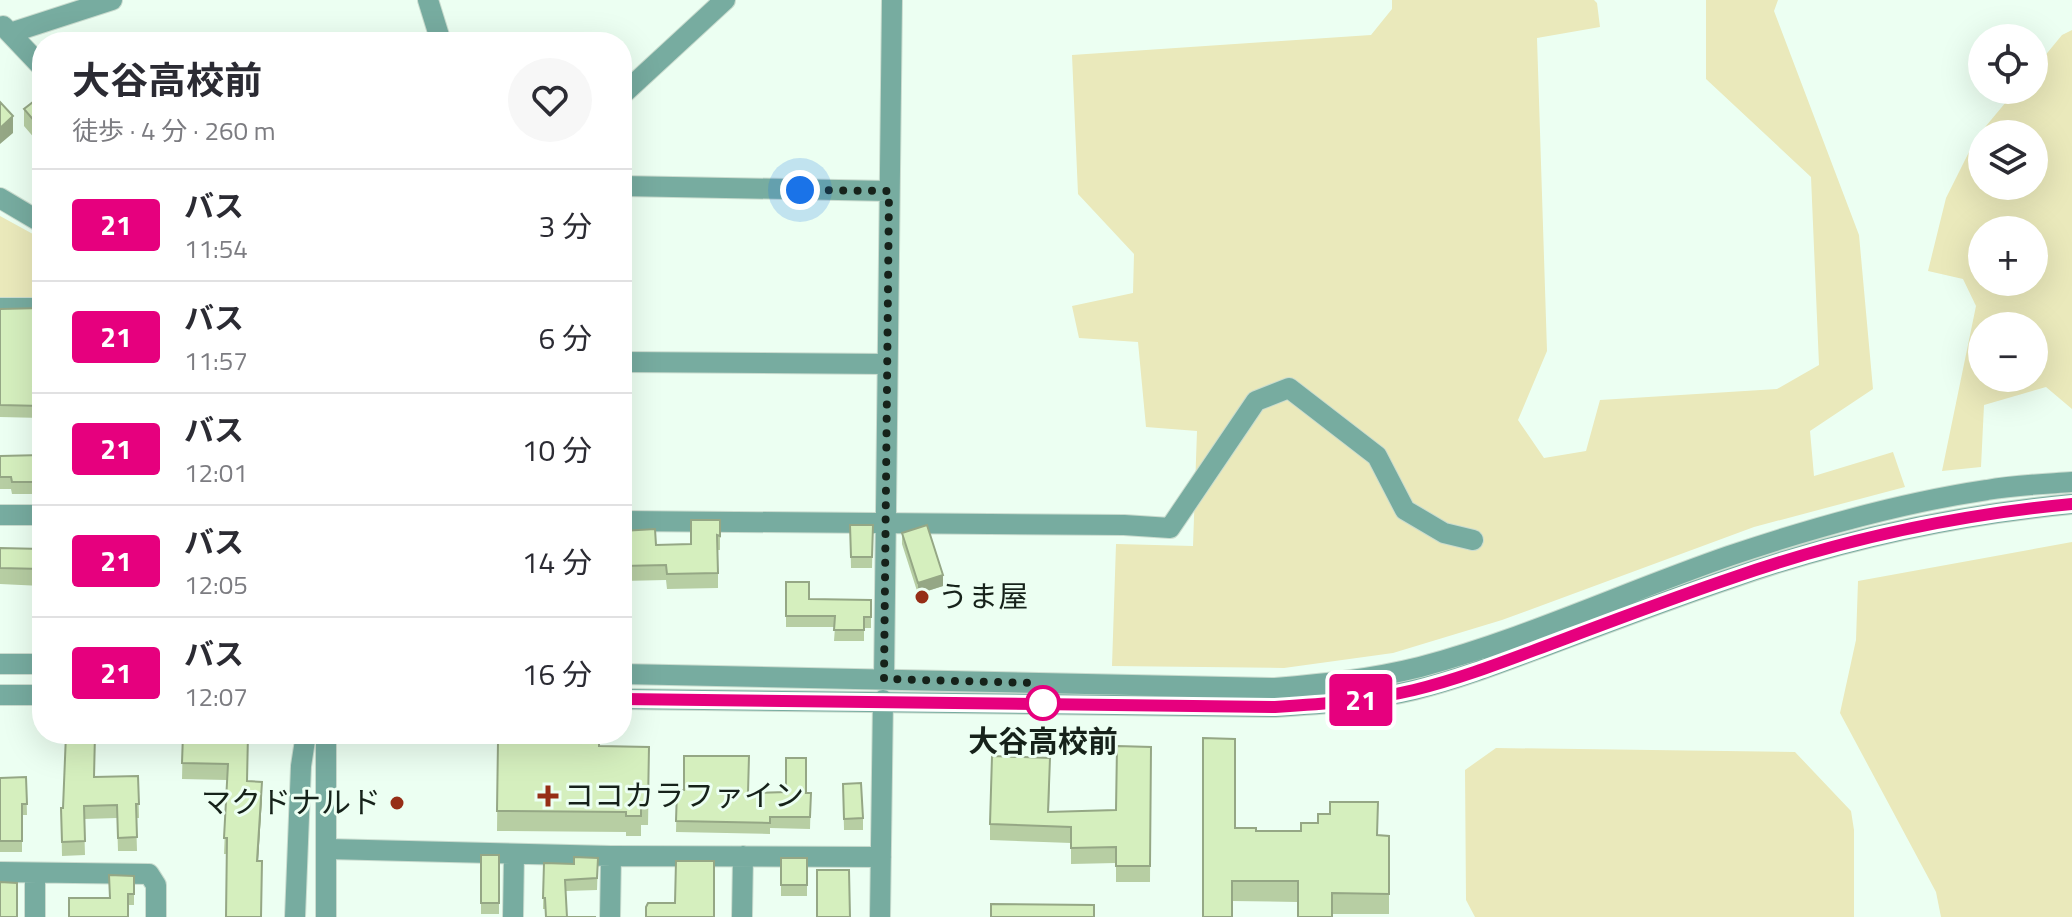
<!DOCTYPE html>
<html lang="ja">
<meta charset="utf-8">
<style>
:root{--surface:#fff;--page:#f7f7f7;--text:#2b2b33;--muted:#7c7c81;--line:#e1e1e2}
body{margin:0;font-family:"Titillium Web","Noto Sans JP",sans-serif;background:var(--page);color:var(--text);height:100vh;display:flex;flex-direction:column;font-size:30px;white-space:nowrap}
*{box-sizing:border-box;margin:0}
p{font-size:26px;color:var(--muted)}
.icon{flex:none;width:44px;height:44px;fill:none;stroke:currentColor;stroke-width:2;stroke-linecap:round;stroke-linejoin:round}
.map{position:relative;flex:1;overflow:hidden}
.details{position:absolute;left:32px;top:32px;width:600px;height:712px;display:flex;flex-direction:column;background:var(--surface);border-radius:32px;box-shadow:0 8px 32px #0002}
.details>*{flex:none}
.badge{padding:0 16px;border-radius:6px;font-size:28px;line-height:52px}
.fabs{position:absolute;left:1968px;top:24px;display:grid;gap:16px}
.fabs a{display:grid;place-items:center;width:80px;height:80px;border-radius:50%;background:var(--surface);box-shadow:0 8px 32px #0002;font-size:40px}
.you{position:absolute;width:40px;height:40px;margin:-20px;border:6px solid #fff;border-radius:50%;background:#1a73e8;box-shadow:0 0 0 12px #1a73e833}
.map>.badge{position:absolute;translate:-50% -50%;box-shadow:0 0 0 4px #fff}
.round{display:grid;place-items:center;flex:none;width:84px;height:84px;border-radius:42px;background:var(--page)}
.overview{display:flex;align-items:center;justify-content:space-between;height:136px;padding:0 40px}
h1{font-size:38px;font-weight:700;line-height:60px}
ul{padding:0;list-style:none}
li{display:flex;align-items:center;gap:24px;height:112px;padding:0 40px;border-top:2px solid var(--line)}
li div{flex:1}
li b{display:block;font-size:30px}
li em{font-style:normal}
li .badge{min-width:88px;font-weight:700;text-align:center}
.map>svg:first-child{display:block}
</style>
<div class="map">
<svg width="2072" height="917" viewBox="0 0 2072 917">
<rect width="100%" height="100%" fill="#ecfff2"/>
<path fill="#eae9bb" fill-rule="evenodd" d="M1392,0H1594L1597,3L1600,27L1537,38L1547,351L1518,420L1544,458L1586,451L1600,400L1777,389L1819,365L1811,177L1706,79V0H1778L1774,11L1859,235L1873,389L1810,431L1814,476L1893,452L1905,487L1754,527L1502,620L1393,653L1284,668L1112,666L1116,544L1193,546L1197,431L1146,427L1138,342L1079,338L1072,306L1133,293L1134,254L1078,194L1072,55L1371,35L1392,9Z
M2072,30V409L2046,387L1984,405L1981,467L1942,471L1976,306L1963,279L1928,271L1946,198L1976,138L2016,90H2034V69L2062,35ZM1982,134H2034V186H1982ZM2034,230V282H1982V230ZM1982,326H2034V378H1982Z
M0,216L42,239V299L0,298Z
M2072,542V917H1941L1936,892L1840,713L1856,640L1858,581Z
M1496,748L1795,752L1851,811L1854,830V917H1475L1466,900L1465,770Z"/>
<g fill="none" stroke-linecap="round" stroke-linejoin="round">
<g stroke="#cadccf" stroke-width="22">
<path id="minor" d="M428,0L441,42
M3,26L42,67
M10,33L112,0
M622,95L725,0
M622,186L889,191
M0,198L42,223
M0,308H42
M622,362L887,364
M0,515H42
M622,521L1124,525L1170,528L1256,401L1289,388L1377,456L1405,510L1444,533L1473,540
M884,679L892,0
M327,849L611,856L881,857
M0,872L149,874L156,885V917
M35,873V917
M513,917L514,855
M610,917L611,856
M742,917L743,856
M880,917L883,700"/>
</g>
<g stroke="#cadccf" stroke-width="22">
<path id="tertiary" d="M0,664H42
M622,674L1275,688C1324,684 1372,679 1420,667C1525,639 1625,592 1729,556C1812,528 1900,503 1987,490C2015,485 2044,484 2072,482
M0,695H42
M622,699L1275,707C1322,704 1368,701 1414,690C1455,680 1495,665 1535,650C1599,626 1664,601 1729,579C1840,540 1955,515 2072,504
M323,734L326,742V917
M295,917L301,766L306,734"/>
</g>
<use href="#minor" stroke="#77aca0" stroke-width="20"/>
<use href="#tertiary" stroke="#77aca0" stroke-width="20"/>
</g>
<path fill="#b7cea3" d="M42,95V147L24,126V109Z
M42,308V351H34L33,386H42V418L0,417V309Z
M42,455V494H12L11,489H0V456Z
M720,520V550H718V588L667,589L666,580L622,581V531L656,545L691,544Z
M850,525H873L872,568H851Z
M902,533L943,586L918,594L902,544Z
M0,548L42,549V586L0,584Z
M786,582L809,599L871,600V628H864V641H834L835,627H786Z
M183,734H248L247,781L262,798L258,861L261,917L227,854H224L227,780L182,779Z
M1203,738L1235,828L1256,831L1389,836V914H1332L1298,902L1232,901Z
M498,741L599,746L649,767L648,825H641V836H626V832L497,831Z
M1151,747L1150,882H1116V863L1071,864V843L990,840V824L1050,774L1049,812L1116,810Z
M138,776L139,818H136L137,851H118L117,818L84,819L85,855L62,856L61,808H63L95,777Z
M26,777L27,815H22V852H0V778Z
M843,784L863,818V830H844Z
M677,790L748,793H811L810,829L770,828V834L676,832Z
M481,855H499V914H481Z
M598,858L597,890L566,891L545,909H543L544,863L574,864Z
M781,858H807V896H781Z
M134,876V905H128L110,898Z"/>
<path fill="#95a785" d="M13,116V133L0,144V128Z
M943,575V586L918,594V583Z
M262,782V798L257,878V861Z"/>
<path fill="#d5efbe" stroke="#95a785" stroke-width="2" d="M42,95V130L24,109Z
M0,102L13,116L0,128Z
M42,308V339H34L33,386H42V406L0,405V309Z
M42,455V482H12L11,477H0V456Z
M691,520H720V536L717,535L718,573L667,574L666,565L622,566V531L655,529L656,545L691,544Z
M850,525H873L872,557H851Z
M927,525L943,575L918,583L902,533Z
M0,548L42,549V569L0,568Z
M786,582H809V599L871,600V617H864V630H834L835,616H786Z
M66,734H95L94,777L138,776L139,804H136L137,837L118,838L117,805L84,806L85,841L62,842L61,808H63Z
M183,734H248L247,781L262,782L257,861H262L261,917H226L227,838H224L228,764L182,763Z
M1203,738L1235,739V828H1256V831H1301V823H1318V814H1330V802H1378L1377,835L1389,836V894L1332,893V917H1298V881H1232V917H1203Z
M498,741L599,742V746L649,747L648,805H641V816H626V812L497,811Z
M1117,746L1151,747L1150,866H1116V847L1071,848V827L990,824L992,756L1050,758L1048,812L1116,810Z
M684,756H749L748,793L786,792V758H806V793H811L810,817H770V823L676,821L677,790H684Z
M26,777L27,804H22V841H0V778Z
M861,783L863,818L844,819L843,784Z
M481,855H499V903H481Z
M574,857L598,858L597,878L565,880L567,917H596H546L545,898H543L544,863L574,864Z
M781,858H807V885H781Z
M676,861H714V917H646V907L648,903H675Z
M817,870H849L850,917H817Z
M109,875L134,876V894H128V917H69V898H110Z
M0,882L17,883V917H0Z
M991,904L1094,905V917H991Z"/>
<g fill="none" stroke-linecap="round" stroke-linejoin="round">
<g stroke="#fff" stroke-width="18">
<path id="line" d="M622,699L1275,707C1322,704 1368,701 1414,690C1455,680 1495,665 1535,650C1599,626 1664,601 1729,579C1840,540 1955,515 2072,504"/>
</g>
<use href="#line" stroke="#e6007e" stroke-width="12"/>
<path stroke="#16221a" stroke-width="8" stroke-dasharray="0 14.4" d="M800,190L889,191L884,679L1032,683L1043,703"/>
</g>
<g fill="#962e16" stroke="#ecfff2" stroke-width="3">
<circle cx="922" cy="597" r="8"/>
<path d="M544 784h8v8h8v8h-8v8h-8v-8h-8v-8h8z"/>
<circle cx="397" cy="803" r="8"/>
</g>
<circle fill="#fff" stroke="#e6007e" stroke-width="4" cx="1043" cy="703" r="16"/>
<g text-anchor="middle" stroke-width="6" stroke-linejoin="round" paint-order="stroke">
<g font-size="30" fill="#16221a" stroke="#ecfff2" text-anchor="start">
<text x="938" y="607">うま屋</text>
<text x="564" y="806">ココカラファイン</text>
<text x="381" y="813" text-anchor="end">マクドナルド</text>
</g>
<g font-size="30" font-weight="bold" fill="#16221a" stroke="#ecfff2">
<text x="1043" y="752">大谷高校前</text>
</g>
</g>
</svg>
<div class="fabs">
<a><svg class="icon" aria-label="locate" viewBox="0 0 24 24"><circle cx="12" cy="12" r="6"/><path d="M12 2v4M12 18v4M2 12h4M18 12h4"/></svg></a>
<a><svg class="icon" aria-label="layers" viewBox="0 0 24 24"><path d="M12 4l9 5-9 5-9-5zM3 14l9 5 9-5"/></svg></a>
<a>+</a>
<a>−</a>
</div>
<div class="you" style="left:800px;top:190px"></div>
<b class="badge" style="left:1361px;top:700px;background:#e6007e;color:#fff">21</b>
<section class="details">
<div class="overview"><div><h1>大谷高校前</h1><p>徒歩 · 4 分 · 260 m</p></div><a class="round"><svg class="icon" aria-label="heart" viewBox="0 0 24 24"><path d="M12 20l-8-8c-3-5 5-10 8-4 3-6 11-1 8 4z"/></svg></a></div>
<ul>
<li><span class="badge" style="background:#e6007e;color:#fff">21</span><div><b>バス</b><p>11:54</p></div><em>3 分</em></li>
<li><span class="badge" style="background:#e6007e;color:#fff">21</span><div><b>バス</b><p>11:57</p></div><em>6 分</em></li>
<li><span class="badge" style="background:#e6007e;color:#fff">21</span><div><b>バス</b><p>12:01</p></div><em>10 分</em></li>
<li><span class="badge" style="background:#e6007e;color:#fff">21</span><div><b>バス</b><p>12:05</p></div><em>14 分</em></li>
<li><span class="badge" style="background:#e6007e;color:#fff">21</span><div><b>バス</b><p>12:07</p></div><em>16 分</em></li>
</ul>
</section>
</div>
